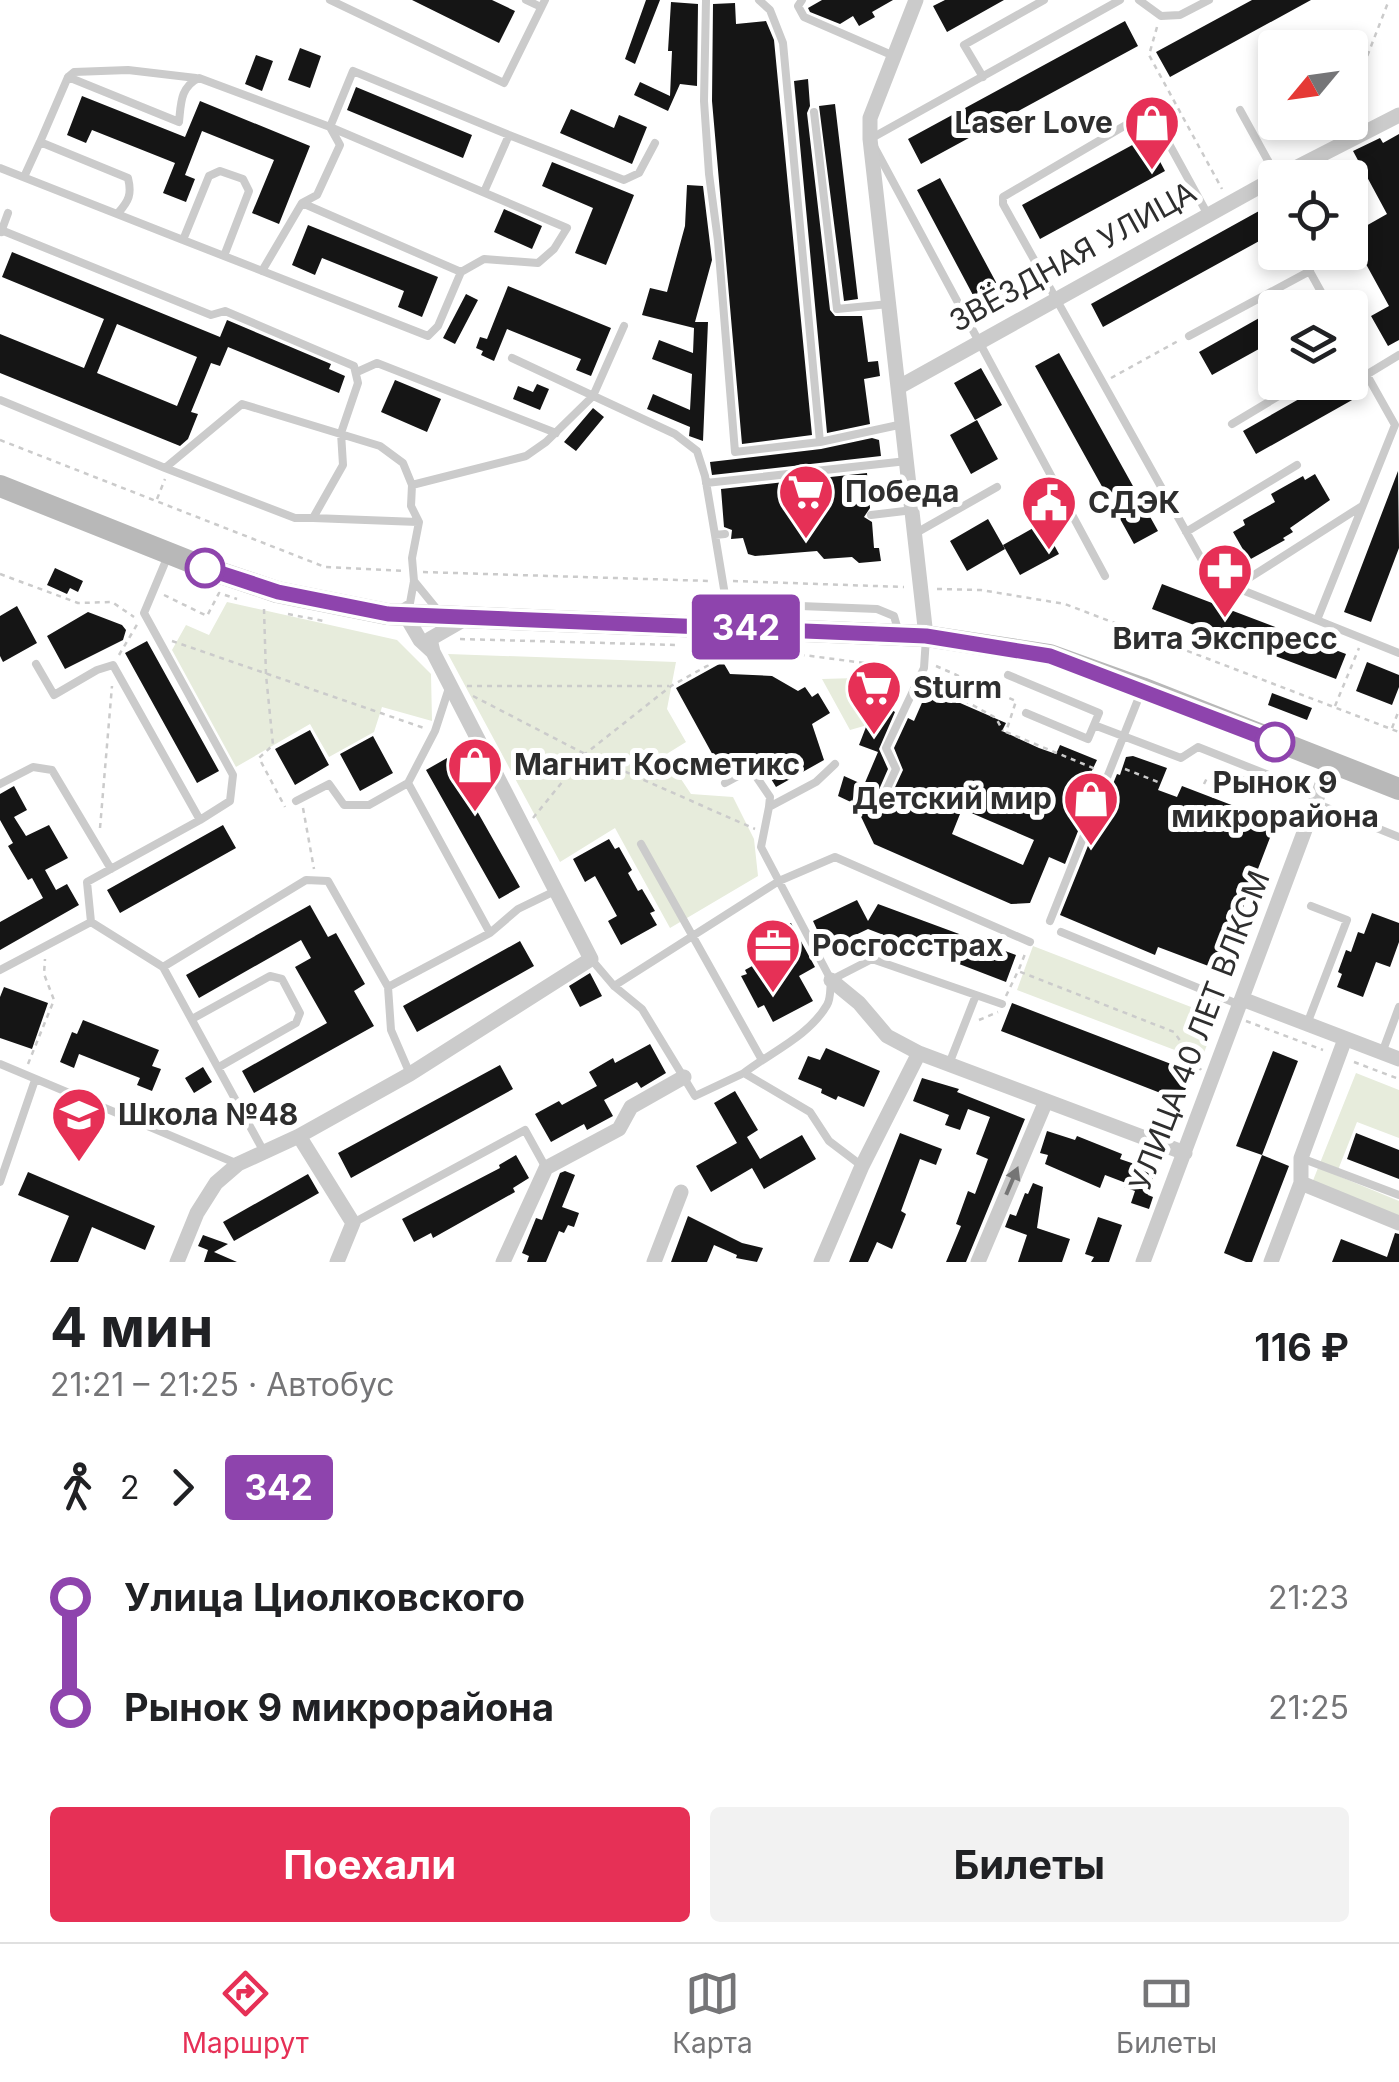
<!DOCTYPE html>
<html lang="ru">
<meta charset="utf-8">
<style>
:root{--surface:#fff;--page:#f2f2f2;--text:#202124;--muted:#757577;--line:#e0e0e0;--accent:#e63056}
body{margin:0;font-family:Inter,sans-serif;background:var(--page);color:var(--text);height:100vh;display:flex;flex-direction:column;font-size:38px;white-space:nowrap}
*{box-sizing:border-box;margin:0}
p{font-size:32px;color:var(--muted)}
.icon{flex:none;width:55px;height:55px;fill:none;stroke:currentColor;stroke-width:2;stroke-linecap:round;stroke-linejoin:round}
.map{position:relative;height:1262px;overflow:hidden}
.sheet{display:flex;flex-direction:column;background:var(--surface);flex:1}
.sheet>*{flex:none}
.badge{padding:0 20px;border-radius:8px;font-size:35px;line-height:65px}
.needle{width:65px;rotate:241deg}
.controls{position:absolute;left:1258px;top:30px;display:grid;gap:20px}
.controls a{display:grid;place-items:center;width:110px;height:110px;border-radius:10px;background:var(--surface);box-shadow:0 5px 15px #0003;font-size:50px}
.map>.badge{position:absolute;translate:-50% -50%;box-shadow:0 0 0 5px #fff}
.legs{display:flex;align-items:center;gap:15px;height:110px;padding:0 50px;font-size:32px}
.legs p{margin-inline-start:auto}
.overview{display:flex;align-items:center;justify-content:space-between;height:170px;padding:0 50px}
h1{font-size:55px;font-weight:700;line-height:75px}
.cta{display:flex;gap:20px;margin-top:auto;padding:20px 50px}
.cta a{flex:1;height:115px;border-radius:10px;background:var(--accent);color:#fff;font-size:40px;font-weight:700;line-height:115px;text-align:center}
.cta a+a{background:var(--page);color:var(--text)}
ul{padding:0 50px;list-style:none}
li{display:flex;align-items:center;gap:35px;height:110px;font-size:38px}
li i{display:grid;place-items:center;width:15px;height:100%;margin:0 12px;background:currentColor}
li i::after{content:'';width:25px;height:25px;margin:-12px;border:8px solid;border-radius:50%;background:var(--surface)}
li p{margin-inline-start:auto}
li:first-child i{background:linear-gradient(#0000 50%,currentColor 0)}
li:last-child i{background:linear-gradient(currentColor 50%,#0000 0)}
.menu{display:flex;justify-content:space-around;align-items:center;height:140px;border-top:2px solid var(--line);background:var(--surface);font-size:28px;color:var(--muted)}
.menu a{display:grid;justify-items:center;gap:5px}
.menu .on{color:var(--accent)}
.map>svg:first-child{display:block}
</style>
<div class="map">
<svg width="1399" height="1262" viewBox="0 0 1399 1262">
<rect width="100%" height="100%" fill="#fff"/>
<path fill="#e7ecdc" d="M227,602L397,640L431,674L432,721L382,707L374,732L329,757L310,724L236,767L172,650L186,625L209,635Z
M448,654L676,662L667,709L686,742L665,755L691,794L733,797L754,839L758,876L670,928L615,828L560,862Z
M890,677L864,726L850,730L822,679Z
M1033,946L1204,1012L1197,1030L1211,1035L1201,1060L1017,990Z
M1356,1073L1399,1090V1138L1357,1122L1336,1175L1399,1201V1218L1312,1183Z"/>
<path fill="#151515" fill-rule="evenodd" d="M412,0H492L515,11L499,43Z
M646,0H660L635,64L625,59Z
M822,0H893L872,12L875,17L859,26L853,16L840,24L810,12L808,8Z
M945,0H1004L947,32L933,6Z
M1252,0H1311L1170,77L1156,52Z
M671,2L698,4L697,86L680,84L668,111L634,95L640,82L670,96L672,51H668Z
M735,3L736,24L766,21L774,40L812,435L742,444L712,101L713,4Z
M1125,21L1138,46L921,164L908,139Z
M300,48L321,56L310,88L288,80Z
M256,55L273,61L262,91L245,84Z
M808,79L810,106L807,113L830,310L835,316H862L868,362L878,361L880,376L864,379L870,424L827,433L794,81Z
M356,87L472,135L463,158L347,110Z
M82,96L185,137L200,101L310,146L279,224L252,213L274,160L202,131L185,175L195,179L186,202L163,193L175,163L92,130L86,143L67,135Z
M835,104L858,299L844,301L819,106Z
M571,109L614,128L619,115L647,127L632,164L560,133Z
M1399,134V340L1388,346L1371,316L1389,306L1350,235L1387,214L1353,151L1380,138L1383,143Z
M1147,137L1165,171L1040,239L1022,205Z
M552,162L634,195L606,265L575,253L593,208L542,186Z
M940,178L1005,299L982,312L917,190Z
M687,185L703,186L712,260L695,322H708L703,441L689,436L690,427L647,409L653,394L690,410L692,374L652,359L659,340L693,353L694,328L642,315L650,288L667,292L685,226Z
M504,209L542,226L532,249L494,232Z
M1259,211L1272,234L1103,327L1091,304Z
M308,225L438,277L422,317L398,307L404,291L322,258L315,275L292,265Z
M12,252L220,337L227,320L331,364L329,369L345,376L339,393L228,347L220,366L211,363L191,412L198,414L188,439L180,446L0,373V334L84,368L104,319L2,277ZM117,324L197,357L177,406L97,373Z
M508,286L611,328L591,376L576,370L581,359L507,329L494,361L481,355L483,351L476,348L480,337L487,339Z
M466,294L478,300L455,344L443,338Z
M1275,309V340L1212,375L1199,352Z
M1059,353L1158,531L1134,544L1035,366Z
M981,368L1002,405L975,420L954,383Z
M395,380L441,399L427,432L381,412Z
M1329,382H1354L1361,395L1256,454L1243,431Z
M537,384L549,389L540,410L513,399L518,386L533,392Z
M593,408L604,417L576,451L564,442Z
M977,420L998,459L971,474L950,435Z
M872,438L879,440L881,456L712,475L711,469L710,462L821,449Z
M1398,471L1399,548L1371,622L1344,612Z
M867,473L870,508L864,517L872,522L874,548H879L881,561L859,563L852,557L824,559L817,551L755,556L748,554L743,538L731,539L732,530L724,527L721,489Z
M1315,474L1330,500L1290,528L1293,532L1283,538L1285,540L1249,560L1233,532L1245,525L1243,520L1275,502L1271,494L1303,476L1305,480Z
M988,519L1005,549L967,571L950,541Z
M1042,523L1059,554L1020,575L1003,545Z
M55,568L83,581L78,592L70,588L67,594L47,585Z
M1162,584L1346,654L1336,679L1152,609Z
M17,606L37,643L3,662L0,656V616Z
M88,612L122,625L126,630L123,640L65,669L47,636Z
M147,641L219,771L197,783L125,653Z
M723,662L730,674L772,676L798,691L805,687L812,697L818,693L830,713L812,724L824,760L776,787L759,759L746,755L720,768L676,688Z
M1367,662L1399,675V687L1392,705L1356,691Z
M928,689L1006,723L1002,731L1039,748L1056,754L1060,745L1097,760L1088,779L1097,783L1065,864L1049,857L1030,903L1011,904L874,844L855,804L838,796L844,776L864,785L878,752L859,745L866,727L873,730L881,709L887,707L895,712L879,749L888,769L871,808L876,815L883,813L903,770L894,748L908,718L914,721ZM962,809L1034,840L1023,865L952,834Z
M1272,693L1312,708L1307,720L1268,705Z
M310,730L329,765L295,785L275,749Z
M373,736L393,773L360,791L340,754Z
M1133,756L1167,768L1158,790L1177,797L1182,786L1276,822L1219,970L1158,947L1155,955L1060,915L1117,774L1120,775L1126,757Z
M447,758L520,887L499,899L426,770Z
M14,786L27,810L14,817L26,836L49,825L68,858L45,870L56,890L67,884L79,905L0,950V922L43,898L32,878L28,880L8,846L13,843L0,820V794Z
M223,825L236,848L120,913L107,890Z
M609,839L615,849L619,847L632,870L628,873L638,891L642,889L655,911L650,913L657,925L621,945L608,921L617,916L595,876L585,882L573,859Z
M857,900L868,921L878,904L1016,955L1006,982L868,929L826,949L813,921Z
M310,905L328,937L336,933L365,984L354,991L374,1026L254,1093L242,1071L327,1023L295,967L311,958L301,940L199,998L186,975Z
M1372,913L1399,923V942L1390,967L1376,962L1363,997L1337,987L1342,974L1338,972L1346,950L1351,952L1358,932L1364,934Z
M767,921L781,928L791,923L815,967L799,976L813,1001L773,1022L764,1005L758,1008L741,976L747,974L745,970L765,959L756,942L766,937Z
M520,941L534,966L417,1032L403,1006Z
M590,973L602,996L580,1007L569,986Z
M4,987L48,1003L32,1049L0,1038V997Z
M1012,1003L1192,1072L1181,1101L1001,1031Z
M83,1020L159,1050L152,1066L161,1069L152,1091L137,1085L140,1078L79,1054L74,1068L60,1062L72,1032L77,1034Z
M650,1044L666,1073L641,1088L637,1082L604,1100L613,1116L587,1130L584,1124L551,1142L535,1114L559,1101L562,1105L597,1086L589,1072L613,1058L615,1063Z
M826,1048L880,1071L864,1107L838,1096L836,1100L821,1093L822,1089L798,1079L808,1056L820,1060Z
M1273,1051L1298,1061L1262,1155L1236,1146Z
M500,1065L513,1089L351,1178L338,1153Z
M203,1067L212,1082L194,1093L185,1078Z
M922,1078L959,1089L957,1092L1025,1119L966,1262H946L961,1226L956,1224L968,1191L975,1194L988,1159L976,1154L990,1117L968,1109L960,1130L945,1125L949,1115L913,1101Z
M735,1091L758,1130L747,1137L760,1159L802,1135L816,1159L764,1189L752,1168L711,1192L696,1166L737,1143L714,1103Z
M1047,1131L1075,1140L1077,1136L1122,1154L1120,1159L1155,1171L1148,1195L1153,1197L1149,1209L1131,1203L1135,1191L1124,1187L1126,1183L1105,1175L1100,1188L1045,1164L1048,1155L1040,1153Z
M900,1133L942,1149L936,1165L920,1159L901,1211L906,1214L892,1249L877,1242L868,1262H849Z
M1356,1133L1399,1150V1179L1347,1159Z
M516,1155L529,1178L513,1188L515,1192L433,1238L431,1233L414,1242L402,1219L500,1168L499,1165Z
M1262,1155L1289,1166L1252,1262H1246L1224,1253Z
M565,1171L575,1175L562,1207L579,1213L574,1227L568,1225L564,1233L559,1231L546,1262H527L529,1256L522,1253L536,1218L542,1220L560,1173Z
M28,1172L155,1226L145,1250L92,1227L78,1262H50L69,1216L18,1195Z
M308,1174L319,1193L234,1241L223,1222Z
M1033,1183L1043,1187L1037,1228L1070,1239L1062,1262H1018L1027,1235L1005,1227L1010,1214L1016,1216L1025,1193L1028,1194Z
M688,1216L742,1243L763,1248L757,1262L736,1258L737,1255L714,1245L707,1262H671Z
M1098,1217L1122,1225L1109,1262H1091L1094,1257L1085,1254Z
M1395,1233L1399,1234V1262H1332L1341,1239L1387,1257Z
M203,1235L228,1244L214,1252L237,1262H204L208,1250L198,1246Z"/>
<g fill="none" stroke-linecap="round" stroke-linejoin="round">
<path stroke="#cbcbcb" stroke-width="2.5" stroke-dasharray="5 5" stroke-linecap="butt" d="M1157,27L1149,55L1222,189
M1353,124L1361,72L1389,0
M1111,378L1178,341
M0,440L325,567L405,571
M157,499L165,479
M423,572L710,581
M0,574L78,603L112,602L134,617
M733,581L904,587
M937,589L981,590L1065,604L1399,732
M164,595L207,616L219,593L237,599
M264,609L266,675L273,745L259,758L285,807
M288,614L324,621
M460,639L677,645
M172,641L424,728
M750,648L887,666
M119,655L138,623
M936,666L1016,701L1006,732L1098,770
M929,681L996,718L1003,731
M467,686H669
M473,696L585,754L755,829
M1335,706L1359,648
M1392,728L1399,710
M1125,769L1158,782
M1204,784L1208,776
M303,808L314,869
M533,818L585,754L671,686L741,647
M100,828L112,686
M1019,969L1025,954
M1006,996L1018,971L1174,1032L1201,1070
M979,1020L998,1012
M1246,1021L1323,1050
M1354,1062L1399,1079
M28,1064L54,1000L44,974L45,959"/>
<path stroke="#cbcbcb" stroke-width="8" d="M330,0L504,83L545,0
M526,0L541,7
M706,0L704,101L709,174L718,241L735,452L820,442L903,424
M759,0L770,10L783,43L820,442
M802,0L798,6L804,17L894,56
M1139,0L1161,16L1180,15L1209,0
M68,77L74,72L128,70L196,78
M983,77L964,45L1044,0
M1240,110L1277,177
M814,112L837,309L889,304
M40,142L68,77L179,122C181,104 180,87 199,78L330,127L567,228L554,249L538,263L484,259L461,272
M0,168L183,240L209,176L220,171L243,179L249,191L224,256L428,336L438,326L461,272L302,203L262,271
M24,177L40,142L128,178C132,194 129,201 118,213
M1263,185L1275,208
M484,192L509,135L624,180L639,173L655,143
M302,203L317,195L340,145L330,127L353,71L509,135
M1208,215L1157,122L1150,115H1143L1003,197V204L1212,578L1399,653
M1,230L211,315L225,311L354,366L358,383L341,433L343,465L313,518H295L165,468
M1,232L8,213
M183,240L224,256
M1299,252L1330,308
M1189,336L1310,271
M512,358L675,434L697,451L705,476L715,535L725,534
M357,372L377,363L556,433
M1366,375L1399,355
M0,400L165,468L242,404L380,446L403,463L412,485L411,506L419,522L412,558L414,581L410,603L402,608
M1232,424L1302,382
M706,483L907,461
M412,485L526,456L546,442L593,396L624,326
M871,515L913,510
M313,518L418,522
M1186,532L1297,465
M916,533L997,487
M715,535L730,625
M167,558L144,613L233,775L230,801L200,820
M1105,576L870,139L1120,0
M414,581L436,608
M1235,587L1362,506
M726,603L877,609L894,616L898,630
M1317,620L1395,425L1350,345
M36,664L54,695L97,670L113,665L200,820L87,882L91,922L163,967L264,1152
M1008,675L1099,713L1088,739L1026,713
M449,688L435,731L408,783L490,933
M1094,725L1181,758L1198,747L1276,778L1271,792L1234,777
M835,764L816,782L769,807L761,847L831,980L872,959L1002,1004
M725,783L751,769L770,797L769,807
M0,784L33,767L52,770L111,869
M296,801L329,784L344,805H369L408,783
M1315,803L1399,837
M878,808L896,769L886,748L924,668L926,638
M641,844L762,1060
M1050,921L1141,692
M1061,932L1240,1005
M591,959L614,986L642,1009L695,1096L744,1073L810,1112L829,1141L862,1166
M163,967L306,880L328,881L388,987
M0,970L91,922
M614,986L779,881L835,857L1030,942
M192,1019L270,976L282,979L300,1013L296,1023L219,1067
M1307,1024L1347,920L1311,906
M1382,1053L1399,1007
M0,1064L238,1164
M949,1064L976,995
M744,1073C771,1052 809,1036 827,1005C831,999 830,988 831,980
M410,1074L391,1030L388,987L490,933L518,909L555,891
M1301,1158L1399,1195
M0,1182L35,1080
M353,1223L525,1130L546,1168"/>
<path stroke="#cbcbcb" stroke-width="15" d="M916,0L870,118V139L926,636
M1276,178L1399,115
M899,387L1275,178
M433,652L430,639L463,620
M831,980L859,1003L887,1036L919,1053L1185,1153
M1242,999L1399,1059
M299,1136L353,1223L337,1262
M1301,1183L1399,1223
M177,1262L197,1213L216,1183L238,1164L299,1136L410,1074L591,959L433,652L420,640L406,616
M503,1262L546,1168L619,1129L631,1107L684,1077
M654,1262L681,1192
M821,1262L862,1166L919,1053
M978,1262L1046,1101
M1143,1262L1330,763
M1271,1262L1301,1183V1158L1345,1039"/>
<path stroke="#b8b8b8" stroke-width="22" d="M0,486L206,568L277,592L387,614L926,636L1050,655L1142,688L1399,789"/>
</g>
<defs><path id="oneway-solid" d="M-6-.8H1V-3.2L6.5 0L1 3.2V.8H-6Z" transform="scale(2.5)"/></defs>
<use fill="#757575" href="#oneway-solid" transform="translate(1012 1181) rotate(-67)"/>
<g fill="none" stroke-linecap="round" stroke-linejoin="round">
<g stroke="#fff" stroke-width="22">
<path id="line-1" d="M205,568L278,592L388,614L926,636L1050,656L1275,742"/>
</g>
<use href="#line-1" stroke="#8e44ad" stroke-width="15"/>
</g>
<defs>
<g id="shop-pin" transform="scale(2.875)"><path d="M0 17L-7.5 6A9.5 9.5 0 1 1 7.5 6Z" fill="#e63056" stroke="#fff"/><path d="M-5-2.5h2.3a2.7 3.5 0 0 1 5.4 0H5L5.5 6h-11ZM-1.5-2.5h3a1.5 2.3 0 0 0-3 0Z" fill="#fff"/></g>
<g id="supermarket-pin" transform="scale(2.875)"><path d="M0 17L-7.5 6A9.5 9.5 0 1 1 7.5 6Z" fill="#e63056" stroke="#fff"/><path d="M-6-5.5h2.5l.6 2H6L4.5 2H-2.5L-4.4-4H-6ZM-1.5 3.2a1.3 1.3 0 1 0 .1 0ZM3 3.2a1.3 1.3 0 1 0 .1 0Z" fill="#fff"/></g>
<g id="civic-pin" transform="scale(2.875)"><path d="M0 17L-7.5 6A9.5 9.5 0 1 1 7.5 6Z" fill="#e63056" stroke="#fff"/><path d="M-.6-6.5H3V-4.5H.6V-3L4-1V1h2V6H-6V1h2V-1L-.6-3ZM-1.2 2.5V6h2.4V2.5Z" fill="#fff"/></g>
<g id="pharmacy-pin" transform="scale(2.875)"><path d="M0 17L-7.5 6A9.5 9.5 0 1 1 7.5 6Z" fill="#e63056" stroke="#fff"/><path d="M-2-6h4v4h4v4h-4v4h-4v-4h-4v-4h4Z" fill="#fff"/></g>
<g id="office-pin" transform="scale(2.875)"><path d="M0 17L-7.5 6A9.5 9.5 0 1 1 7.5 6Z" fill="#e63056" stroke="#fff"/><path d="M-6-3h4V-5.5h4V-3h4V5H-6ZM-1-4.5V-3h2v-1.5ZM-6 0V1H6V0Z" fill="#fff"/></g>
<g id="school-pin" transform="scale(2.875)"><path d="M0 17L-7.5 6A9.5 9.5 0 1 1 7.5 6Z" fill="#e63056" stroke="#fff"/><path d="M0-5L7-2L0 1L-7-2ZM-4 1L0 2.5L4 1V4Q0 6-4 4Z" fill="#fff"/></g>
</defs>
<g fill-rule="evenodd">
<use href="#shop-pin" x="1152" y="123"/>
<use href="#supermarket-pin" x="806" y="492"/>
<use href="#civic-pin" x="1049" y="503"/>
<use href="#pharmacy-pin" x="1225" y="571"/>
<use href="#supermarket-pin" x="874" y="688"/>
<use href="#shop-pin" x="475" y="765"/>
<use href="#shop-pin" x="1091" y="799"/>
<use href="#office-pin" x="773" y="946"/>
<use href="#school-pin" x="79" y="1115"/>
</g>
<g fill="#fff" stroke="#8e44ad" stroke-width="5">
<circle cx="205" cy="568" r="18"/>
<circle cx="1275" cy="742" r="18"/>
</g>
<g text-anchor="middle" stroke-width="10" stroke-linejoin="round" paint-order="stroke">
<g font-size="30" font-weight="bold" fill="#2e2e2e" stroke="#fff" text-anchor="start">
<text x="1113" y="133" text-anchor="end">Laser Love</text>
<text x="845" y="502">Победа</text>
<text x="1088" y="513">СДЭК</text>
<text x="1225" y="649" text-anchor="middle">Вита Экспресс</text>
<text x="913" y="698">Sturm</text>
<text x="514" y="775">Магнит Косметикс</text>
<text x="1052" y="809" text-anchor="end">Детский мир</text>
<text x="812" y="956">Росгосстрах</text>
<text x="118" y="1125">Школа №48</text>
</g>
<g font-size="30" fill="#2e2e2e" stroke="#fff">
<text transform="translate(1073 257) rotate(-29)" y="10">ЗВЁЗДНАЯ УЛИЦА</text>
<text transform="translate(1200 1031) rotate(-69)" y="10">УЛИЦА 40 ЛЕТ ВЛКСМ</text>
</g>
<g font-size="30" font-weight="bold" fill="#2e2e2e" stroke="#fff">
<text x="1275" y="793">Рынок 9<tspan x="1275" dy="34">микрорайона</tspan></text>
</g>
</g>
</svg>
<div class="controls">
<a><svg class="needle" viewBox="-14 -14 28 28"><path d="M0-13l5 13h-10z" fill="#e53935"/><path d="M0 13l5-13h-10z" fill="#757577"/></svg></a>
<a><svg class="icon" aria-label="locate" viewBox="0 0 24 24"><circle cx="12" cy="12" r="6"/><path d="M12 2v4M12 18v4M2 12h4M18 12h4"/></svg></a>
<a><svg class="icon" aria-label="layers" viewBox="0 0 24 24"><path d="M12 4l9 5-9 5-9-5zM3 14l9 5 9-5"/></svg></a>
</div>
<b class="badge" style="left:746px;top:627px;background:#8e44ad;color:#fff">342</b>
</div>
<section class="sheet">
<div class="overview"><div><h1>4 мин</h1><p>21:21 – 21:25 · Автобус</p></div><b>116 ₽</b></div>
<div class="legs"><svg class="icon" aria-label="walk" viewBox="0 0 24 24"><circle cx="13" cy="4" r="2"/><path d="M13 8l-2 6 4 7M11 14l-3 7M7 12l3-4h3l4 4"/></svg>2<svg class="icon" aria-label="forward" viewBox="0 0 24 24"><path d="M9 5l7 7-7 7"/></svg><b class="badge" style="background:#8e44ad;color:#fff">342</b></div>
<ul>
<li><i style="color:#8e44ad"></i><b>Улица Циолковского</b><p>21:23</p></li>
<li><i style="color:#8e44ad"></i><b>Рынок 9 микрорайона</b><p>21:25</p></li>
</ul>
<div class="cta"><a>Поехали</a><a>Билеты</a></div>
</section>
<nav class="menu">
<a class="on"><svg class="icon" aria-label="directions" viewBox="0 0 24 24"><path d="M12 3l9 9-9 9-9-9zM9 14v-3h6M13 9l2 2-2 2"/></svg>Маршрут</a>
<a><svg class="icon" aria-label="map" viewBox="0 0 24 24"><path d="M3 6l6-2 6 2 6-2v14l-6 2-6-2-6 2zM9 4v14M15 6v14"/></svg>Карта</a>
<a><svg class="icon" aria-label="tickets" viewBox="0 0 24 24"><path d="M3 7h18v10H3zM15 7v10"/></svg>Билеты</a>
</nav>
